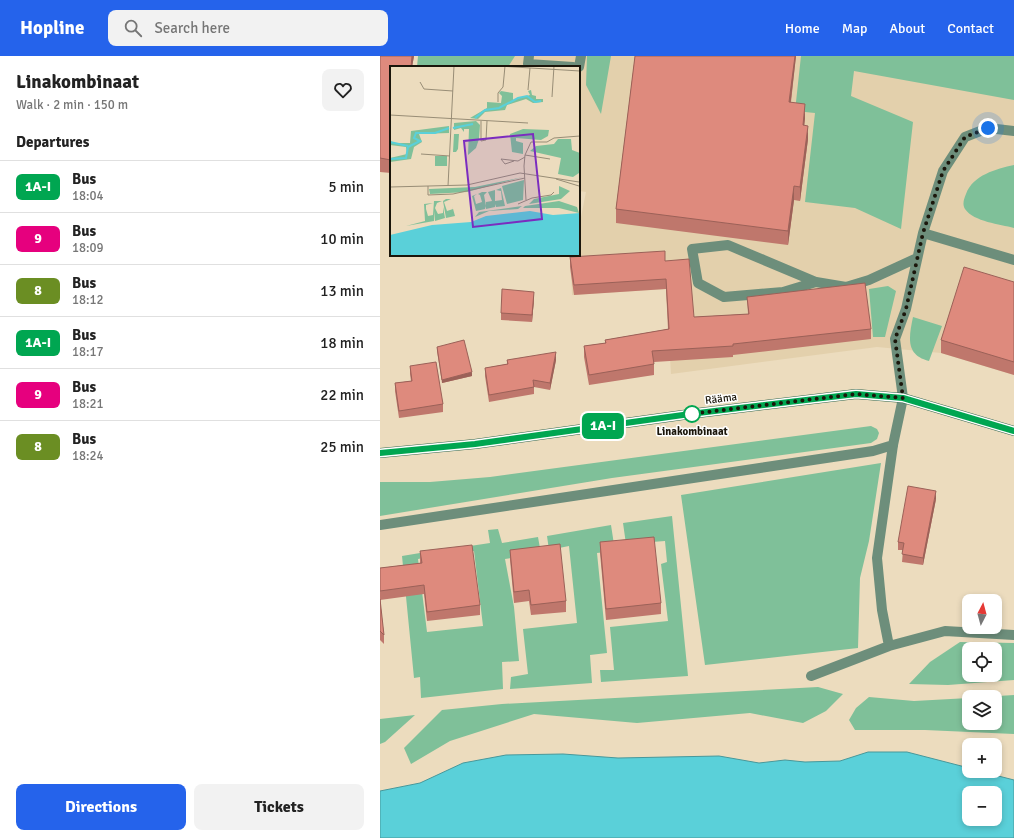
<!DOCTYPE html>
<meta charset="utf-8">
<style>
:root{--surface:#fff;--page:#f2f2f2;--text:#222;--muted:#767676;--line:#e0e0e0;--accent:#2563eb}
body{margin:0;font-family:Signika,sans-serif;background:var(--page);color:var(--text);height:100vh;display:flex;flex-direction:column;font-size:15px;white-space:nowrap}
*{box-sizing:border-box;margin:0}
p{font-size:13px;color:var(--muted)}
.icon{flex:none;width:22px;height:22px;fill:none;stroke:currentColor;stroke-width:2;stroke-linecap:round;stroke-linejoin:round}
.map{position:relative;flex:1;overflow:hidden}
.sheet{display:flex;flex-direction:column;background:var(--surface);width:380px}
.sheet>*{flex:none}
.badge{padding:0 8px;border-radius:6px;font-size:14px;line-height:26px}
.needle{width:26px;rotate:6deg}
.buttons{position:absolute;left:582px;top:538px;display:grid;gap:8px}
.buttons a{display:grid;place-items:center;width:40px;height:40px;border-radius:8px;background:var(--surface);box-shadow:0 2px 6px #0003;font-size:20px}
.you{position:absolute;width:20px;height:20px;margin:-10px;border:3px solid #fff;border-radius:50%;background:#1a73e8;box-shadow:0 0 0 6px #1a73e833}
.map>.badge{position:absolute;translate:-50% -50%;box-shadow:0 0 0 2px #fff}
h2{padding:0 16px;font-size:15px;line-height:36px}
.round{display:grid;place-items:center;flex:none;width:42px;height:42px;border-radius:8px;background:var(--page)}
.head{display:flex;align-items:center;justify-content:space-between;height:68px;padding:0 16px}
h1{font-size:19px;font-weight:700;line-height:30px}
.button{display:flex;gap:8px;margin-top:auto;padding:8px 16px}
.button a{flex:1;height:46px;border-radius:8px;background:var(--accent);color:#fff;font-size:16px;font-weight:700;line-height:46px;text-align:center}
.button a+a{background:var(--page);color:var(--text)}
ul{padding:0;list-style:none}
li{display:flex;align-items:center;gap:12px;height:52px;padding:0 16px;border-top:1px solid var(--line)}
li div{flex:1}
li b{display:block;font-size:15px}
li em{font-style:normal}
li .badge{min-width:44px;font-weight:700;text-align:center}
header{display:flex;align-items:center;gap:24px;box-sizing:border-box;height:56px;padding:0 20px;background:var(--accent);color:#fff}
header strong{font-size:19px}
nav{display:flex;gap:22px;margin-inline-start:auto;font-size:14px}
.search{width:280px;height:36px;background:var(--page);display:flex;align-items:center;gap:10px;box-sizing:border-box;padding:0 14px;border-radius:8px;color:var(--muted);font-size:15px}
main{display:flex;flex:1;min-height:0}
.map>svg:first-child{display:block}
</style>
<header>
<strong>Hopline</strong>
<div class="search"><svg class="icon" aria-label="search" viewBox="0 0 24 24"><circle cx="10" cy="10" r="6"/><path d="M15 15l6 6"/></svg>Search here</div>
<nav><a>Home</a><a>Map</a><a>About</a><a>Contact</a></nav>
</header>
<main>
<section class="sheet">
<div class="head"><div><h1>Linakombinaat</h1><p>Walk · 2 min · 150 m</p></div><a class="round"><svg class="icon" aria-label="heart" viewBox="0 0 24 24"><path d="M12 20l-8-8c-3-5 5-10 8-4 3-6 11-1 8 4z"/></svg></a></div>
<h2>Departures</h2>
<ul>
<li><span class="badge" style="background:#00a651;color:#fff">1A-I</span><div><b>Bus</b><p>18:04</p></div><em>5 min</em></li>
<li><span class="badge" style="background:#e6007e;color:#fff">9</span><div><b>Bus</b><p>18:09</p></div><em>10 min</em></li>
<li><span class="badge" style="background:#6b8e23;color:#fff">8</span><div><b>Bus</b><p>18:12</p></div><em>13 min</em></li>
<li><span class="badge" style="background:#00a651;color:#fff">1A-I</span><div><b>Bus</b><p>18:17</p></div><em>18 min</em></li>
<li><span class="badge" style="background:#e6007e;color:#fff">9</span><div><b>Bus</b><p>18:21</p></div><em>22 min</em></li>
<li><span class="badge" style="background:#6b8e23;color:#fff">8</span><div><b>Bus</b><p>18:24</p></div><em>25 min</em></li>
</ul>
<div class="button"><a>Directions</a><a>Tickets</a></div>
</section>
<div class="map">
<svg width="634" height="782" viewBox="0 0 634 782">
<rect width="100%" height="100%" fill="#ecdcbe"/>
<path fill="#e3d0ac" d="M91,0H634V319L561,297L497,291L291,318L286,233L192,239L191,211L193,199H199V171L206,136L199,135V11H89Z"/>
<path fill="#7fc099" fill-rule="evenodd" d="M38,0H135L128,11H37Z
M207,0H231L221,58L206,29Z
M421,0H634V44L474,15L471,40L533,66L521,173L475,152L425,146L435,57L415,55Z
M634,109V172C620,168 594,166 585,153C582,148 584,143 586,138C593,119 616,113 634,109Z
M508,230L516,235L505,281H493L489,233Z
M533,261L562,270L549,305C525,299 529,281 533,261Z
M491,370L497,373L499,377L497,383L491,387L232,422L0,460V426H50L110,421Z
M501,407L489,485L480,522L478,592L325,609L301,439Z
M292,460L308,620L221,626L220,614H234L230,571L288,565L281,508L287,506L285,485L246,488L243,467Z
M231,469L235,495L217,497L227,597L210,599L212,627L130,633L131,621L148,618L143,573L197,567L189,490L169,494L167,480Z
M118,473L122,487L158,481L161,498L125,503L134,551L139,605L122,606L123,633L41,642L40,621L34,622L22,500L64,493V498L38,503L47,576L103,570L94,495L71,498L70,493L110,487L108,474Z
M580,586L634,587V624L568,629L529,628L550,606ZM589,593H615V619H589Z
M438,631L463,638L446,655L423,667L370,657L257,667L154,658L70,685L31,708L24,692L62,654L122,648Z
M634,639V678L545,674H475L469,664L476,652L489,641L534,645L589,642V667H615V641H602Z
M35,659L5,686L0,688V663Z"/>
<path fill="#5ad0d9" stroke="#47989b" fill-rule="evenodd" d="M488,696H527L589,712V715H599L634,724V782H0V735L40,727L83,707L126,699L183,698L238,702L339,700L379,707L405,704L425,706L460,705ZM589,737H615V763H589Z"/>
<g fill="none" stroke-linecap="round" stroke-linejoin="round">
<path stroke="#6d8e7b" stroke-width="10" d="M149,0L148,8L193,11
M199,11L201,0
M543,177L563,115L585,81L608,72L634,75
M436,226L403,236L344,241L318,227L312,193L348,189L436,226L466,231L489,224L537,202
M523,342L515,283L526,253L543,177L634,204
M509,590L502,554L497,502L513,389
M431,620L509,590L565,575L634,579"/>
<path stroke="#6d8e7b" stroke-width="10" d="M0,469L493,395L513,389L523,342"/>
<path stroke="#34684d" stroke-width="10" d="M0,397L95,388L310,358L476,338L523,342L634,375"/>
</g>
<path fill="#bf776c" d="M0,0H34L32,11H11V117L0,116Z
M255,0H416L411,46L425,62L424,69L428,83L420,145L414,144L408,189L236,167V153Z
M190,201L285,205L314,261L368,258L367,241L491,273V283L353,299V301L274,306V319L209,329L204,301V290L225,287V284L288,273L286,233L194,239L190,211Z
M634,226V319L561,297V284Z
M154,243L152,266L121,264V257Z
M57,291L92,320L62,327L57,295Z
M127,304H176L170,334L154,331V338L109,346L105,320V312L127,308Z
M30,310L63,348V356L19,362L15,335V327L31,325L30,318Z
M556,443L543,509L522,506L523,494H518V486Z
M220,486L281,547V558L226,564L220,497Z
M130,494L186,545V556L151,559L149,545L134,547L130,504Z
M40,495L100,549V559L47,565L44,538L0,544L4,579V588L0,584V512L40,507Z"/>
<path fill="#9b6158" d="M32,0H34L32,11H31Z
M415,0H416L409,60V46Z
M425,48V62L423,83V69Z
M428,70V83L420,145V131Z
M414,130V144L408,189V175Z
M154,236V243L152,266V259Z
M176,296V304L170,334V327Z
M92,316V320L62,327V324Z
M556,435V443L543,509V502Z"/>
<path fill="#de8a7d" stroke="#9b6158" d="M0,0H32L31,11H11V104L0,102Z
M255,0H415L409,46L425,48L423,69L428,70L420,131L414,130L408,175L236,153Z
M285,195V205L309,203L314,261L369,258L367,241L485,227L491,273L353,288V290L272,295L274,308L209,319L204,290L226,287L225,284L289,273L286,223L194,229L190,201Z
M584,211L634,226V306L561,284Z
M122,233L154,236L152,259L121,257Z
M84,284L92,316L62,324L57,291Z
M176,296L170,327L153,324L154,331L109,339L105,312L128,308L127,304Z
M56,306L63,348L19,355L15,327L32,325L30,310Z
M528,430L556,435L543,502L522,498L524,487L518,486Z
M274,481L281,547L226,553L220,486Z
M180,488L186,545L151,549L149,534L134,536L130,494Z
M92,489L100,549L47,556L44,529L0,535V512L42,507L40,495Z
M0,543L4,579L0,575Z"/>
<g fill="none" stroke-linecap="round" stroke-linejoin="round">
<g stroke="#fff" stroke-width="9">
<path id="line" d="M0,397L95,388L310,358L476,338L523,342L634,375"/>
</g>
<use href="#line" stroke="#00a651" stroke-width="6"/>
<path stroke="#1b160b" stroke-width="4" stroke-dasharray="0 7.2" d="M312,358H310L476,338L523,342L515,283L526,253L543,177L563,115L585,81L608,72"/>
</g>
<circle fill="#fff" stroke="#00a651" stroke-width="2" cx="312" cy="358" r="8"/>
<g text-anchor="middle" stroke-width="3" stroke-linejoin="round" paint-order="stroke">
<g font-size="11" fill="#1b160b" stroke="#fff">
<text transform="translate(341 342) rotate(-7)" y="4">Rääma</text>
</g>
<g font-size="11" font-weight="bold" fill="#1b160b" stroke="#fff">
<text x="312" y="379">Linakombinaat</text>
</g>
</g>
<g transform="translate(10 10)">
<rect width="190" height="190" fill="#ecdcbe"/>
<path d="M141,24L142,29L146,30V33H153V36L143,37L136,33L117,39L115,44L95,46L88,53L80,52L97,42V36L111,37L112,30L109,27L111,25L123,27V34L140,29L138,25ZM86,55L90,59L89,73L86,82L78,89L79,63H74V66L71,62L64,64V57ZM59,60V67L29,68L32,76L24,81L21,93L0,96V92L17,88L16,81L0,79V72L2,77H20L21,65ZM133,63L159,64L158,70L151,74L126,72V75L133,77V88L122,86L120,68ZM64,68H69L68,83L66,86H63ZM168,73H181L182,84L190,87L189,107L183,111L168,108L171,92L140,85L146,80L164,78ZM45,90H57V100H45ZM133,111L77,126L40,128L39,123L85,121ZM134,114L133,134L117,138L112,120ZM169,120L180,125L171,133L139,138L144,133L169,128ZM111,122L115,140L106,141V138L105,141L96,143V136L102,135L98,126L105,124V135L112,134L111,125L106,124ZM92,126H97L94,129L96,140L95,143L86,145L82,130L87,128L84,130L86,138L92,136L90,129L88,128ZM56,133H61L54,136L57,145L63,143L62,139L65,150L56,152L53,135ZM44,135H52L47,137L45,142L48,148L53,147V141L55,152L45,155L44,145V155L16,160L35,155L34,138L43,137L36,139V143L38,150L43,149ZM169,135L187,141L189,147L169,142H133L135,140ZM132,140L128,143L99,145L85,151L89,146Z" fill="#7fc099"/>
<path d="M140,145L163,149L190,147V190H0V169L42,159L81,156L96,150Z" fill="#5ad0d9"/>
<path fill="none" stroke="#5ad0d9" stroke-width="2" d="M85,52L95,44L109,42L128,32L137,30L145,36L151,35M63,62L83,58M0,76L18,80M0,93L16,92L18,81L30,75L24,72L26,67H45L59,62"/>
<path fill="none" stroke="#988d76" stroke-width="1" d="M108,0L190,5M30,16L34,23L63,25M138,24L140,2M162,31L164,0M108,36V27L113,21L115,0M0,49L138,57M91,55V75L96,74L97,55M31,88L60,90M135,89L141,76H157L164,72L190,70M124,95L115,98L111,93L128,95L135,91M166,113L189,120M38,120V129L63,128L135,112M58,120L64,0M0,121L77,119L130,107L189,116M136,134L134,100L135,89L160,93M128,138L142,132L161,129L164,126"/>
<path fill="#7b2cbf" fill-opacity="0.15" stroke="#7b2cbf" stroke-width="2" d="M143,68L152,153L83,161L74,75Z"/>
<rect width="190" height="190" fill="none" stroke="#1b160b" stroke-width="2"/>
</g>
</svg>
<div class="buttons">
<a><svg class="needle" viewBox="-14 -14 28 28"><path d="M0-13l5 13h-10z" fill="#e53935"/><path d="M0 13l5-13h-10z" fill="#767676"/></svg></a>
<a><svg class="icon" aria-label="locate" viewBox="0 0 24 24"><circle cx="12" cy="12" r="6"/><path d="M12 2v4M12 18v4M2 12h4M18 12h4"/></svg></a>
<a><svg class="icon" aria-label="layers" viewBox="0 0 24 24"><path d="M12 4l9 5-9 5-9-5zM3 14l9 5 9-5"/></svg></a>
<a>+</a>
<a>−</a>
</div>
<div class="you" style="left:608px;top:72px"></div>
<b class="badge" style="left:223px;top:370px;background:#00a651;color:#fff">1A-I</b>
</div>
</main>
